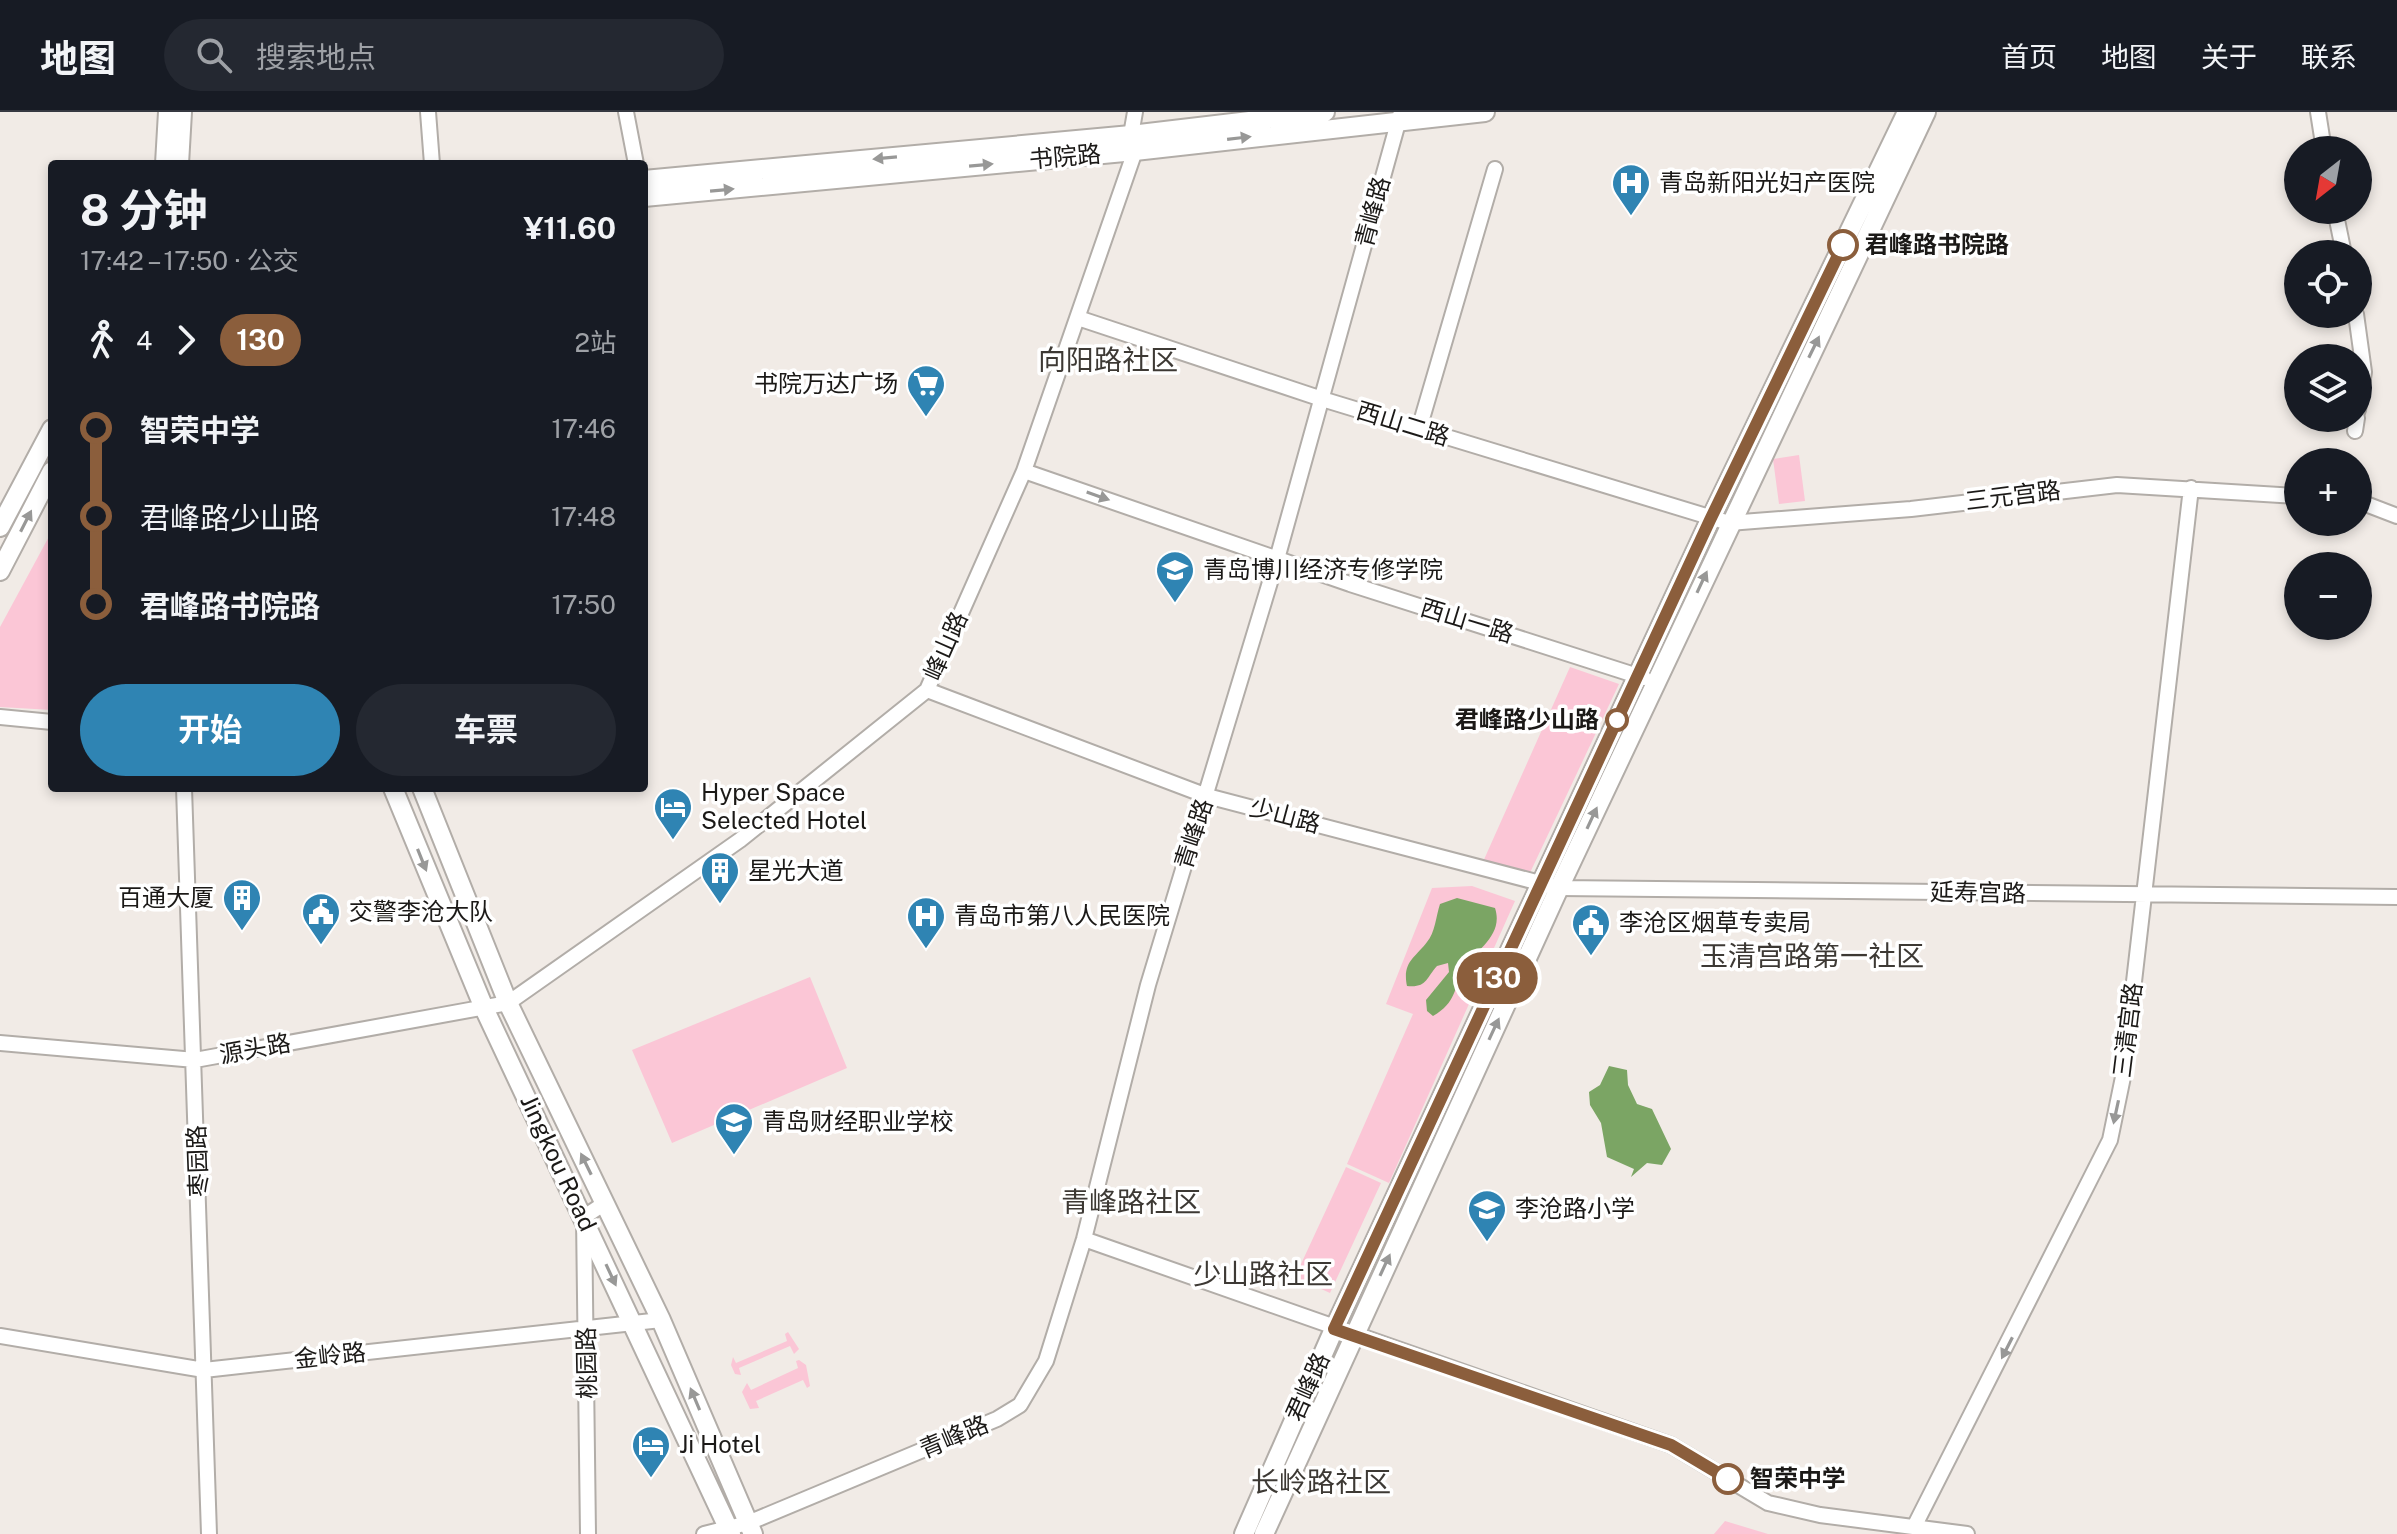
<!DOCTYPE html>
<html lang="zh">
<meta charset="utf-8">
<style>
:root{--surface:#171b24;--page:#242831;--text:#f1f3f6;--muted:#9ea1a6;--line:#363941;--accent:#2f84b3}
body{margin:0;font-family:"Public Sans","Noto Sans SC",sans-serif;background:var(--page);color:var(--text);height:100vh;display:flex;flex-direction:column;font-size:30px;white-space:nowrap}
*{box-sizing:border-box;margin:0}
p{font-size:26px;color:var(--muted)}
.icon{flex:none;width:44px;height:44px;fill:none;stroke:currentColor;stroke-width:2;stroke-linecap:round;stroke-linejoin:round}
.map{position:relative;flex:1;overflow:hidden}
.details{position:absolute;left:48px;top:48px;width:600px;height:632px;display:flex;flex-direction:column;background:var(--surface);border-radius:8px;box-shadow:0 4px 12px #0003}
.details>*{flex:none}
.badge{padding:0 16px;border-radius:26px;font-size:28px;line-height:52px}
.needle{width:52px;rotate:211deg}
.buttons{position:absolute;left:2284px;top:24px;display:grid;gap:16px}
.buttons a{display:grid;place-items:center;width:88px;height:88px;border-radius:50%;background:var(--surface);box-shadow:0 4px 12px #0003;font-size:40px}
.map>.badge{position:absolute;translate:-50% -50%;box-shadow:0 0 0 4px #fff}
.legs{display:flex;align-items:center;gap:12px;height:88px;padding:0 32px;font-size:26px}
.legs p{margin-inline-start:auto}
.summary{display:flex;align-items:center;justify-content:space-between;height:136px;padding:0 32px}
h1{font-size:44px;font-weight:700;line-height:60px}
.cta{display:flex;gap:16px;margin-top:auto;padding:16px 32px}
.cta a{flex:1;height:92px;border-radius:48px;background:var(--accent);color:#fff;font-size:32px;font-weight:700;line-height:92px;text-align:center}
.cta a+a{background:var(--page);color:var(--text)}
ul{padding:0 32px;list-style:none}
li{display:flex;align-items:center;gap:28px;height:88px;font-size:30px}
li i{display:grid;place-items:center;width:12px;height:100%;margin:0 10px;background:currentColor}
li i::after{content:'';width:20px;height:20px;margin:-10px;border:6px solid;border-radius:50%;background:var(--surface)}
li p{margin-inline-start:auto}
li:first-child i{background:linear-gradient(#0000 50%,currentColor 0)}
li:last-child i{background:linear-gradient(currentColor 50%,#0000 0)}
header{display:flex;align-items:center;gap:48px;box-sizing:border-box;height:112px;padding:0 40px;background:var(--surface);border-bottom:2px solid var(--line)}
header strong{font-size:38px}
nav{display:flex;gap:44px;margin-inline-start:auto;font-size:28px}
.search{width:560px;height:72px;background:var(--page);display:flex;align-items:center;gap:20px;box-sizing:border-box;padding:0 28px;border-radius:44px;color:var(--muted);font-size:30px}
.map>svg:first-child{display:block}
</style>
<header>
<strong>地图</strong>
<div class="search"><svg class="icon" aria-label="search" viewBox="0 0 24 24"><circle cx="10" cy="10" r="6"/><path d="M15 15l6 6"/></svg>搜索地点</div>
<nav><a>首页</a><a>地图</a><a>关于</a><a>联系</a></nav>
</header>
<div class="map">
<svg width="2397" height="1422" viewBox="0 0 2397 1422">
<rect width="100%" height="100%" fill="#f1ebe6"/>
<path fill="#fbc6d6" d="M1799,343L1805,389L1779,392L1773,347Z
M52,419V598L0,595V515Z
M1570,555L1619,572L1528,765L1482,752Z
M1472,774L1515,789L1389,1071L1347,1052L1413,902L1386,892L1432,776Z
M810,865L847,956L672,1031L632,938Z
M1346,1055L1381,1071L1330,1181L1295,1165Z
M788,1220L799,1237L794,1242L790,1234L739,1256L741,1263L735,1262L731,1253L733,1245L736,1251L787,1229L785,1222Z
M799,1248L806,1253L810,1274L807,1276L803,1268L756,1289L759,1296L750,1297L742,1280L747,1271L751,1278L798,1256L796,1249Z
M1725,1409L1768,1422H1714Z"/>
<path fill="#7ba564" d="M1457,786L1495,796C1504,824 1476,837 1464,857C1453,877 1457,890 1433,904L1427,899L1426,888L1449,860L1448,851L1437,854C1426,866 1427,876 1407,874C1402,850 1415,846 1427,830C1435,821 1436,804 1440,792Z
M1609,954L1627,958L1628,973L1637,992L1652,997L1671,1037L1662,1053L1647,1051L1631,1065L1634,1057L1607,1045L1601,1011L1590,993L1589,980L1600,973Z"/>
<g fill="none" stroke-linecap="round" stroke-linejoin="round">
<g stroke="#b2ada8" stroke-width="18">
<path id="minor" d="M428,0L432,52
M626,0L636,52
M2318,0L2324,38
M2335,98L2344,142
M2356,202L2364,260L2358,298
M1078,206L1322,287L1729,411L1911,397L2117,373L2298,384
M1419,317L1495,57
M2355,319L2357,306
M1024,359L1350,472L1644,566
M2358,389L2397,404
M927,578L1207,684L1559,776L2397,785
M0,605L52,610
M184,676L209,1422
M0,931L195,948L508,891L740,728L927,578L1024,359L1135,39L1131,23L1135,0
M1084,1127L1671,1333L1768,1391L1820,1403L1967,1422
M0,1224L204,1258L661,1208
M1914,1415L2110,1028L2123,965L2191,376
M588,1422L584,1105L605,1091
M704,1422L748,1411L997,1307L1020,1293L1046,1249L1084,1127L1148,873L1277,447L1401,0"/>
</g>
<g stroke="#b2ada8" stroke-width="22">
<path id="major" d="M165,52L168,0
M179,52L182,0
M644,68L1131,23L1325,0
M644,85L1135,39L1485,0
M0,415L52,317
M0,459L52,359
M393,676L484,896L731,1422
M422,676L508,891L661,1208L753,1422
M1244,1422L1334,1217L1710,408L1907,0
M1264,1422L1559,776L1926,0"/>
</g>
<use href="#minor" stroke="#fff" stroke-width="14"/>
<use href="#major" stroke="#fff" stroke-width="18"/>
</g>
<defs><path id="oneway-solid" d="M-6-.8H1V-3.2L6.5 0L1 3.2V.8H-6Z" transform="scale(2)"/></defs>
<g fill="#989897">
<use href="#oneway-solid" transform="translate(1239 26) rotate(-7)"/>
<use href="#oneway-solid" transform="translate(885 46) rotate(175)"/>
<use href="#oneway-solid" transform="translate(981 53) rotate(-5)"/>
<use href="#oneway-solid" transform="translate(722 78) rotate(-5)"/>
<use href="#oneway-solid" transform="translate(1814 235) rotate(-64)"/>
<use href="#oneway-solid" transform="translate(1098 384) rotate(19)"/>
<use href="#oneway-solid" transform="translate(26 409) rotate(-63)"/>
<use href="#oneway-solid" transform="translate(1702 470) rotate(-65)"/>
<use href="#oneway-solid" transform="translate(1592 706) rotate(-65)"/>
<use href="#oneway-solid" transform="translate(422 748) rotate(68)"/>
<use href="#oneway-solid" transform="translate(1494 917) rotate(-65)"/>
<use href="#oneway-solid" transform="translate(2116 1000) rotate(102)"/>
<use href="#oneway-solid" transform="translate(586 1052) rotate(-116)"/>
<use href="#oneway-solid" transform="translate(1385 1153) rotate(-65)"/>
<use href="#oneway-solid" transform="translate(611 1163) rotate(65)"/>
<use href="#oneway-solid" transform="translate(2007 1236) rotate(117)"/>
<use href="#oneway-solid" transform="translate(695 1287) rotate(-113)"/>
</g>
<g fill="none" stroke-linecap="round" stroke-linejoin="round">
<g stroke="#fff" stroke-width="18">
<path id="line-1" d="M1728,1367L1671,1333L1334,1217L1710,408L1843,133"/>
</g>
<use href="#line-1" stroke="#8b5e3c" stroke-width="12"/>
</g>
<defs>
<g id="hospital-pin" transform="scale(2)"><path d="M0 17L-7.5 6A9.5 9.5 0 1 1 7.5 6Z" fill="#2f84b3" stroke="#fff"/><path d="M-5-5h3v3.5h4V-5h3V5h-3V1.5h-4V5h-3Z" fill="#fff"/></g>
<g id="supermarket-pin" transform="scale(2)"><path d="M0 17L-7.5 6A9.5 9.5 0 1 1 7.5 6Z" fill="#2f84b3" stroke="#fff"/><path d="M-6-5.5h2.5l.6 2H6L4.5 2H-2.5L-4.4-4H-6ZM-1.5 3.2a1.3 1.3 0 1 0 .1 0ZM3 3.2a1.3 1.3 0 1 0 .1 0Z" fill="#fff"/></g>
<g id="university-pin" transform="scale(2)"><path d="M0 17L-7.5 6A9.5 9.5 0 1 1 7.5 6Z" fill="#2f84b3" stroke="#fff"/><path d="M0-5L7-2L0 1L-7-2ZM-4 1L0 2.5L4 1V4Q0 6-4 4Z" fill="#fff"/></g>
<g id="hotel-pin" transform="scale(2)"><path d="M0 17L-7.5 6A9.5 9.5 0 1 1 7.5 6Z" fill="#2f84b3" stroke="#fff"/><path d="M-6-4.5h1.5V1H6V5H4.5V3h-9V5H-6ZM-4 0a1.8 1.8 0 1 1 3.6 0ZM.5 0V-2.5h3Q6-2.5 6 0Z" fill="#fff"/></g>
<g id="building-pin" transform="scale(2)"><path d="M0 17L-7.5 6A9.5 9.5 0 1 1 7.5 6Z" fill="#2f84b3" stroke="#fff"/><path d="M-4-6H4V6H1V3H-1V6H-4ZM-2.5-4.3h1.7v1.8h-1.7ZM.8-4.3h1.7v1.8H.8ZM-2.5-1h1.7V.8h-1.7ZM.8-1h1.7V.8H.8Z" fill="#fff"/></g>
<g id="civic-pin" transform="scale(2)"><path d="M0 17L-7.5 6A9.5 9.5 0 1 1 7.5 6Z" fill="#2f84b3" stroke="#fff"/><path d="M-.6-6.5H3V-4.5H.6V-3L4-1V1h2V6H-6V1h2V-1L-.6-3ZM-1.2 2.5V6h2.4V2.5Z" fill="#fff"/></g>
<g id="school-pin" transform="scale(2)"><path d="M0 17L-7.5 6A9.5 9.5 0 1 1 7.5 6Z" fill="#2f84b3" stroke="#fff"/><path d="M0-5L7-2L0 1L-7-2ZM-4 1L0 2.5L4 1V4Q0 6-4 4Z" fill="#fff"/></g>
</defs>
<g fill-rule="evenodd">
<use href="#hospital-pin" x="1631" y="71"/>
<use href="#supermarket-pin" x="926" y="272"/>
<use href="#university-pin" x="1175" y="458"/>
<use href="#hotel-pin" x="673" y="695"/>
<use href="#building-pin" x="720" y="759"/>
<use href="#building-pin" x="242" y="786"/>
<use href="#civic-pin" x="321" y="800"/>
<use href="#hospital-pin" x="926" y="804"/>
<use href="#civic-pin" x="1591" y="811"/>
<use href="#school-pin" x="734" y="1010"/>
<use href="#school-pin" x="1487" y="1097"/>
<use href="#hotel-pin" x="651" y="1333"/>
</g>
<g fill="#fff" stroke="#8b5e3c" stroke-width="4">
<circle cx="1843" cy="133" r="14"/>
<circle cx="1617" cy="608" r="10"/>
<circle cx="1728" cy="1367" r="14"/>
</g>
<g text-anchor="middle" stroke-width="7" stroke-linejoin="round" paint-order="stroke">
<g font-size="24" fill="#1b1917" stroke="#fff">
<text transform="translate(1065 45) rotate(-5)" y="8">书院路</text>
<text transform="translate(1373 100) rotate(-75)" y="8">青峰路</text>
<text transform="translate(1403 312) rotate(17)" y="8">西山二路</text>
<text transform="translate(2013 384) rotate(-7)" y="8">三元宫路</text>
<text transform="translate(1467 509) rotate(17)" y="8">西山一路</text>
<text transform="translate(946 534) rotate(-66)" y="8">峰山路</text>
<text transform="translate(1285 704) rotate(15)" y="8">少山路</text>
<text transform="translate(1194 722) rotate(-72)" y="8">青峰路</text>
<text transform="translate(1978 781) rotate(1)" y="8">延寿宫路</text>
<text transform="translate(2128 918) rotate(-83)" y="8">三清宫路</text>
<text transform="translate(255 937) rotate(-10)" y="8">源头路</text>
<text transform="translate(198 1049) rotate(-92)" y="8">枣园路</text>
<text transform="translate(558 1051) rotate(65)" y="8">Jingkou Road</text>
<text transform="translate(330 1244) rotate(-6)" y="8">金岭路</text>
<text transform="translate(587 1251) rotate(-91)" y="8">桃园路</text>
<text transform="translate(1308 1275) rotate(-66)" y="8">君峰路</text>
<text transform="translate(954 1325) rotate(-23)" y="8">青峰路</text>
</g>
<g font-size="24" fill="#1b1917" stroke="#fff" text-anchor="start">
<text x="1659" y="79">青岛新阳光妇产医院</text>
<text x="898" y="280" text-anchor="end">书院万达广场</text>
<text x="1203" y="466">青岛博川经济专修学院</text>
<text x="701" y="689">Hyper Space<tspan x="701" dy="28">Selected Hotel</tspan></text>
<text x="748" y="767">星光大道</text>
<text x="214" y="794" text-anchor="end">百通大厦</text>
<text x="349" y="808">交警李沧大队</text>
<text x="954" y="812">青岛市第八人民医院</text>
<text x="1619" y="819">李沧区烟草专卖局</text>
<text x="762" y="1018">青岛财经职业学校</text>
<text x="1515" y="1105">李沧路小学</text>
<text x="679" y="1341">Ji Hotel</text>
</g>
<g font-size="24" font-weight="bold" fill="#1b1917" stroke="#fff" text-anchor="start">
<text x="1865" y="141">君峰路书院路</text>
<text x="1599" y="616" text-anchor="end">君峰路少山路</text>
<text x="1750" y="1375">智荣中学</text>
</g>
<g font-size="28" fill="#3d3934" stroke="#fff">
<text x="1108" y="258">向阳路社区</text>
<text x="1812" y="854">玉清宫路第一社区</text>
<text x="1131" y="1100">青峰路社区</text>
<text x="1263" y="1172">少山路社区</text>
<text x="1321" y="1380">长岭路社区</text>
</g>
</g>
</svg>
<div class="buttons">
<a><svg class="needle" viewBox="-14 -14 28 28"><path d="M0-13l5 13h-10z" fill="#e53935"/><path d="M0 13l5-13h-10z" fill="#9ea1a6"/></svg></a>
<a><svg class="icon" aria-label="locate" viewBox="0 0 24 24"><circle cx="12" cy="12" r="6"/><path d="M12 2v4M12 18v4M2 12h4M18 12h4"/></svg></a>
<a><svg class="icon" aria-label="layers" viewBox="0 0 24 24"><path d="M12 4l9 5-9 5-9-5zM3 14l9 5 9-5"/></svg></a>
<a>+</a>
<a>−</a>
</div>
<b class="badge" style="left:1497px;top:866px;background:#8b5e3c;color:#fff">130</b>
<section class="details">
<div class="summary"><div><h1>8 分钟</h1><p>17:42 – 17:50 · 公交</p></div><b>¥11.60</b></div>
<div class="legs"><svg class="icon" aria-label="walk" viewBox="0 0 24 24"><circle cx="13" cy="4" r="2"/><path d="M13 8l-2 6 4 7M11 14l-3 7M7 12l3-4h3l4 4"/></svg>4<svg class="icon" aria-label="forward" viewBox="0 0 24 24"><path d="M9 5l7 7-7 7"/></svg><b class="badge" style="background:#8b5e3c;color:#fff">130</b><p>2站</p></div>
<ul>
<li><i style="color:#8b5e3c"></i><b>智荣中学</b><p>17:46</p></li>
<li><i style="color:#8b5e3c"></i><span>君峰路少山路</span><p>17:48</p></li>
<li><i style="color:#8b5e3c"></i><b>君峰路书院路</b><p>17:50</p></li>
</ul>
<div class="cta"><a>开始</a><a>车票</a></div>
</section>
</div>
